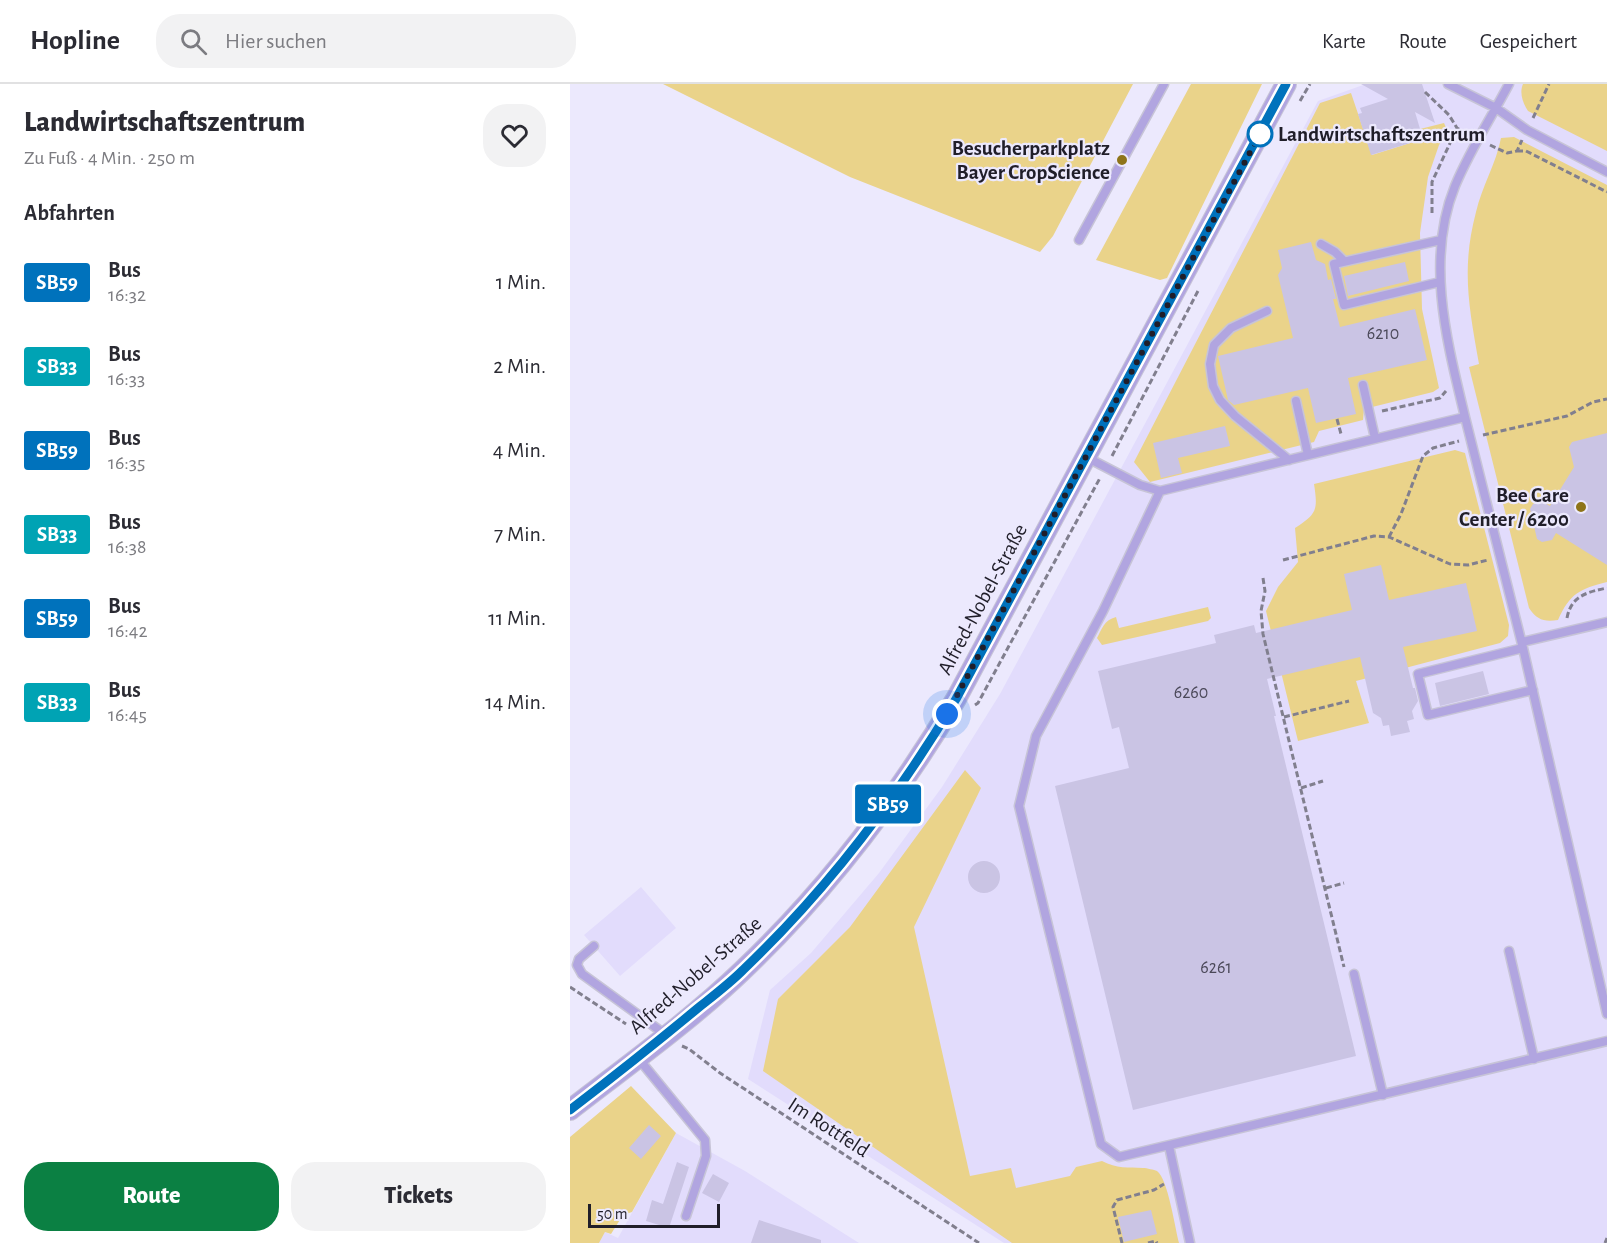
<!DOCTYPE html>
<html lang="de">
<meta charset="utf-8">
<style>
:root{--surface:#fff;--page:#f2f2f3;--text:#2b2b33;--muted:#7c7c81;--line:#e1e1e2;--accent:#0b8043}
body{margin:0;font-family:"Alegreya Sans",sans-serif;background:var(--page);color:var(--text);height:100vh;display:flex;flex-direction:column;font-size:22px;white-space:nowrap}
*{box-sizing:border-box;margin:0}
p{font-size:20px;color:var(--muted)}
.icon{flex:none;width:33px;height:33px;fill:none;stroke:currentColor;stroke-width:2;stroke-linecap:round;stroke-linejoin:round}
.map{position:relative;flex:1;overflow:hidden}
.side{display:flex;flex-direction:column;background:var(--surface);width:570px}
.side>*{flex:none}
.badge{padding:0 12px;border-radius:4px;font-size:21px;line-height:39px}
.scale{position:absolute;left:18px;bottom:15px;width:132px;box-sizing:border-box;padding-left:6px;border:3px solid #201e29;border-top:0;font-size:16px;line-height:21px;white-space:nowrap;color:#201e29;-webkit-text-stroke:4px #ece9fd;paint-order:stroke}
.you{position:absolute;width:30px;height:30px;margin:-15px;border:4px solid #fff;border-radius:50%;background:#1a73e8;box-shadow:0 0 0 9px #1a73e833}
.map>.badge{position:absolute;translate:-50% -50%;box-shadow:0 0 0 3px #fff}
h2{padding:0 24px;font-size:22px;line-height:54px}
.round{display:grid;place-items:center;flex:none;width:63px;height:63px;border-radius:24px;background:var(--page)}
.overview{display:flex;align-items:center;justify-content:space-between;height:102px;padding:0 24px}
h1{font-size:28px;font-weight:800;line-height:45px}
.button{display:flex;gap:12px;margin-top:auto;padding:12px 24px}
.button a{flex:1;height:69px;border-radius:24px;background:var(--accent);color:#fff;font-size:24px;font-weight:800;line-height:69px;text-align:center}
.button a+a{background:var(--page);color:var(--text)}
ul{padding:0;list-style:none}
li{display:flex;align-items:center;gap:18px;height:84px;padding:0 24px}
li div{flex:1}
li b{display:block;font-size:22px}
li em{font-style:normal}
li .badge{min-width:66px;font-weight:700;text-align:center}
header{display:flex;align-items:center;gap:36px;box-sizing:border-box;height:84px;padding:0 30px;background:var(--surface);border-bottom:2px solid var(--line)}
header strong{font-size:28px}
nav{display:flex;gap:33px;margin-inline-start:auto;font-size:21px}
.search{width:420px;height:54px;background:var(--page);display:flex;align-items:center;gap:15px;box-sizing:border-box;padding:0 21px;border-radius:24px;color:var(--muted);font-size:22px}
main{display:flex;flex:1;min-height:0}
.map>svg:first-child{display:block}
</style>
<header>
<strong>Hopline</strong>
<div class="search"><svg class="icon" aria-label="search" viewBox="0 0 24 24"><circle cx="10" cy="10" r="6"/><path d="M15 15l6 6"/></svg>Hier suchen</div>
<nav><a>Karte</a><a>Route</a><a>Gespeichert</a></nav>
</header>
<main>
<section class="side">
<div class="overview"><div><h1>Landwirtschaftszentrum</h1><p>Zu Fuß · 4 Min. · 250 m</p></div><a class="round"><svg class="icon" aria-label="heart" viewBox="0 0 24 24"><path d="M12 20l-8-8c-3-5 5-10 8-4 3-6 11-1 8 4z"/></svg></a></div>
<h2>Abfahrten</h2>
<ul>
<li><span class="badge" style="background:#0072bc;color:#fff">SB59</span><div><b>Bus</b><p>16:32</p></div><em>1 Min.</em></li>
<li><span class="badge" style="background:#00a3b4;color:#fff">SB33</span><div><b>Bus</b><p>16:33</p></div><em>2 Min.</em></li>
<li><span class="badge" style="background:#0072bc;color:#fff">SB59</span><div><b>Bus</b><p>16:35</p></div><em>4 Min.</em></li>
<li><span class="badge" style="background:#00a3b4;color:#fff">SB33</span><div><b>Bus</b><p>16:38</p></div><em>7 Min.</em></li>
<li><span class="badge" style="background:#0072bc;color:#fff">SB59</span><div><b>Bus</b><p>16:42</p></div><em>11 Min.</em></li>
<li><span class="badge" style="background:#00a3b4;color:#fff">SB33</span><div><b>Bus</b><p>16:45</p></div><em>14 Min.</em></li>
</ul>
<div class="button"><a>Route</a><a>Tickets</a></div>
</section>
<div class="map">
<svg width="1037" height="1159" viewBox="0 0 1037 1159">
<rect width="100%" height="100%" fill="#ece9fd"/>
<path fill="#e2dcfc" d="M796,0H1037V1159H434L178,995L200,906L241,869L309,789L372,703L430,610L748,17Z
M71,803L106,844L50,892L14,851Z
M106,1049L175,1087L289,1159H29L35,1148L48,1154Z"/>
<path fill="#ead38a" d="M93,0H563L483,152L470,168L280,93Z
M621,0H692L597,194L590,196L526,176Z
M953,0H1037V67L958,27C953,19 949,9 953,0Z
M781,9L802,71L853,55L850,45L874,39L878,48L869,61L858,93L850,149L852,225L869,304L863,308L794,325L793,336L749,347L744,358L580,398L564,378L750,19Z
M944,53L1037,101V498C1010,505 1000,509 988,536C974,538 967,536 959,524L899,283L909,280C899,223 891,185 906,128C912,102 926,80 931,54Z
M885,366L895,369L898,381L939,541L938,552L930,559L786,597L799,639L728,657L696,527L708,503L728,478L725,444C747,430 748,426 744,400Z
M638,523L641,534L638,537L532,561L527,554C532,545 534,536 546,533L549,544Z
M395,686L411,704L344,843L400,1092L441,1084L446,1104L500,1092L506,1083L532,1077C547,1085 558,1083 573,1084C577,1084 584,1086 587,1087C598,1095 605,1144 609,1159H442L193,987L208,915L280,843Z
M61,1002L106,1049L62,1128L53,1131L41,1150L35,1148L29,1159H0V1053Z"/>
<path fill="#cac4e4" d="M791,0H852L865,39L845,28L853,55L801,71L788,30L792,29L790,24L818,15Z
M741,158L746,176L755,180L758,196L761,195L766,215H763L770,243L845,225L857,276L778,294L786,330L746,339L738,304L664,321L658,316L648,272L723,254L708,191L712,184L708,166Z
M835,178L839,197L778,212L774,192Z
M655,342L660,362L608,374L612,389L591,394L583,359Z
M1037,349V481L986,449L982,456L972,458L967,455L960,425L963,420L973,418L980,422L1004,383L999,363L1002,358Z
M811,481L819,516L896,499L907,547L833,563L843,604H845L848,617L842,627L844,635L837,637L840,648L821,652L819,641L813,642L811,634L803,629L790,573L697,595L706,632H704L786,972L563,1026L485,702L559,684L549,643L542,645L528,587L646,559L644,551L684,541L686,549L782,526L774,490Z
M913,587L919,610L870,622L865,599Z
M398 793a16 16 0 1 1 32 0a16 16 0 1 1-32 0Z
M79,1041L91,1052L71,1075L59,1064Z
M107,1078L119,1083L99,1144L76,1137L82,1116L93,1120Z
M143,1090L159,1099L149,1118L132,1109Z
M581,1126L587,1150L554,1158L548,1133Z
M189,1136L251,1156V1159H181Z"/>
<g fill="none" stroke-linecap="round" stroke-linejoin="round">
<g stroke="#c7c4d7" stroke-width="11">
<path id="service" d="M878,0L926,24L957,46L1037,88
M509,156L594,0
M751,160L765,168L774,177
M870,198L774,221L764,180L871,156
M697,227L661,244L644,261L640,280L643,302L650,316L665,332L719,376
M793,301L805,354
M726,317L738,371
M895,333C877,258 855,176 885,102C900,66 921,34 939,0
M516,373L570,401L590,407
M952,558L1037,538
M953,564L848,590L858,631L963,606
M24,862L9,875L7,881L12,890L96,951
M939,867L964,975
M784,890L813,1011
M1037,930L953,564L895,333L590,407L533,527L466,652L449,722L531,1060L549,1073L1037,957
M68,974L135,1056L136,1072L116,1132
M599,1062L620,1159"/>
</g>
<g stroke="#c7c4d7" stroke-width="22">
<path id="tertiary" d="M0,1026C58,981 120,937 173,886C257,806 327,714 386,615L716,0"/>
</g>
<path stroke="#817f8e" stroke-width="3" stroke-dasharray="6 3" stroke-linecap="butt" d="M855,8L879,31L887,44L898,50
M730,17L740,0
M963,34L979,0
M920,61L937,69L947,67L952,56
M947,67H956L1037,108
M862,129V98L887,44
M812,327L870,314L876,307
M767,335L771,350
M913,351L997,332L1023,318L1037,315
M542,372L629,205
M819,453L831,430L853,372L863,364L889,357
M713,476L804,452L819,453L880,480L898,481L918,476
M693,494L695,507L691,527L693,550L774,883
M997,534C1001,512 1017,508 1037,504
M405,621L408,619L530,394
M714,633L779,617
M731,704L753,697
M756,804L774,799
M0,903L56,940
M112,962L119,965L150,989L409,1159
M552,1159L543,1123L547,1116L584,1106L594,1100
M578,1159L586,1157L587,1159
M1035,1159L1037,1154"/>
<use href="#service" stroke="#b1a5e0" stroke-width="8"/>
<use href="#tertiary" stroke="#b1a5e0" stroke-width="20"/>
</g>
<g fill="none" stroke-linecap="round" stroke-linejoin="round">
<g stroke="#fff" stroke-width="14">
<path id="line" d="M0,1026C43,993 86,959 128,924C143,912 159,900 173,886C257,806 327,714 386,615L716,0"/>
</g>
<use href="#line" stroke="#0072bc" stroke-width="9"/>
<path stroke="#201e29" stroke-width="6" stroke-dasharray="0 10.8" d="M377,630L690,50"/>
</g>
<circle fill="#fff" stroke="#0072bc" stroke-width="3" cx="690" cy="50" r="12"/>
<g fill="#8e7419" stroke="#ece9fd" stroke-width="2">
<circle cx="552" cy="76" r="6"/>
<circle cx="1011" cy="423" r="6"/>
</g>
<g text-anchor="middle" stroke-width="4.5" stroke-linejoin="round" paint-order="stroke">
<g font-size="18" fill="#4a4858">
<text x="813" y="255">6210</text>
<text x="621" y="614">6260</text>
<text x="646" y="889">6261</text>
</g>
<g font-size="21" font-weight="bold" fill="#201e29" stroke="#ece9fd" text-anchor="start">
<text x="708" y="57">Landwirtschaftszentrum</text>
</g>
<g font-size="21" font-weight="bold" fill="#201e29" stroke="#ece9fd" text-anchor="end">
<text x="540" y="71">Besucherparkplatz<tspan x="540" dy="24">Bayer CropScience</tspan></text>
<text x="999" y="418">Bee Care<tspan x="999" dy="24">Center / 6200</tspan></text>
</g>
<g font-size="21" fill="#201e29" stroke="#ece9fd">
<text transform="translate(412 515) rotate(-62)" y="7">Alfred-Nobel-Straße</text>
<text transform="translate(125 891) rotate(-41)" y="7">Alfred-Nobel-Straße</text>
<text transform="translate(259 1043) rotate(33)" y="7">Im Rottfeld</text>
</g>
</g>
</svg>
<div class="scale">50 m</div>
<div class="you" style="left:377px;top:630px"></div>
<b class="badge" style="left:318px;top:720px;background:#0072bc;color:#fff">SB59</b>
</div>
</main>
